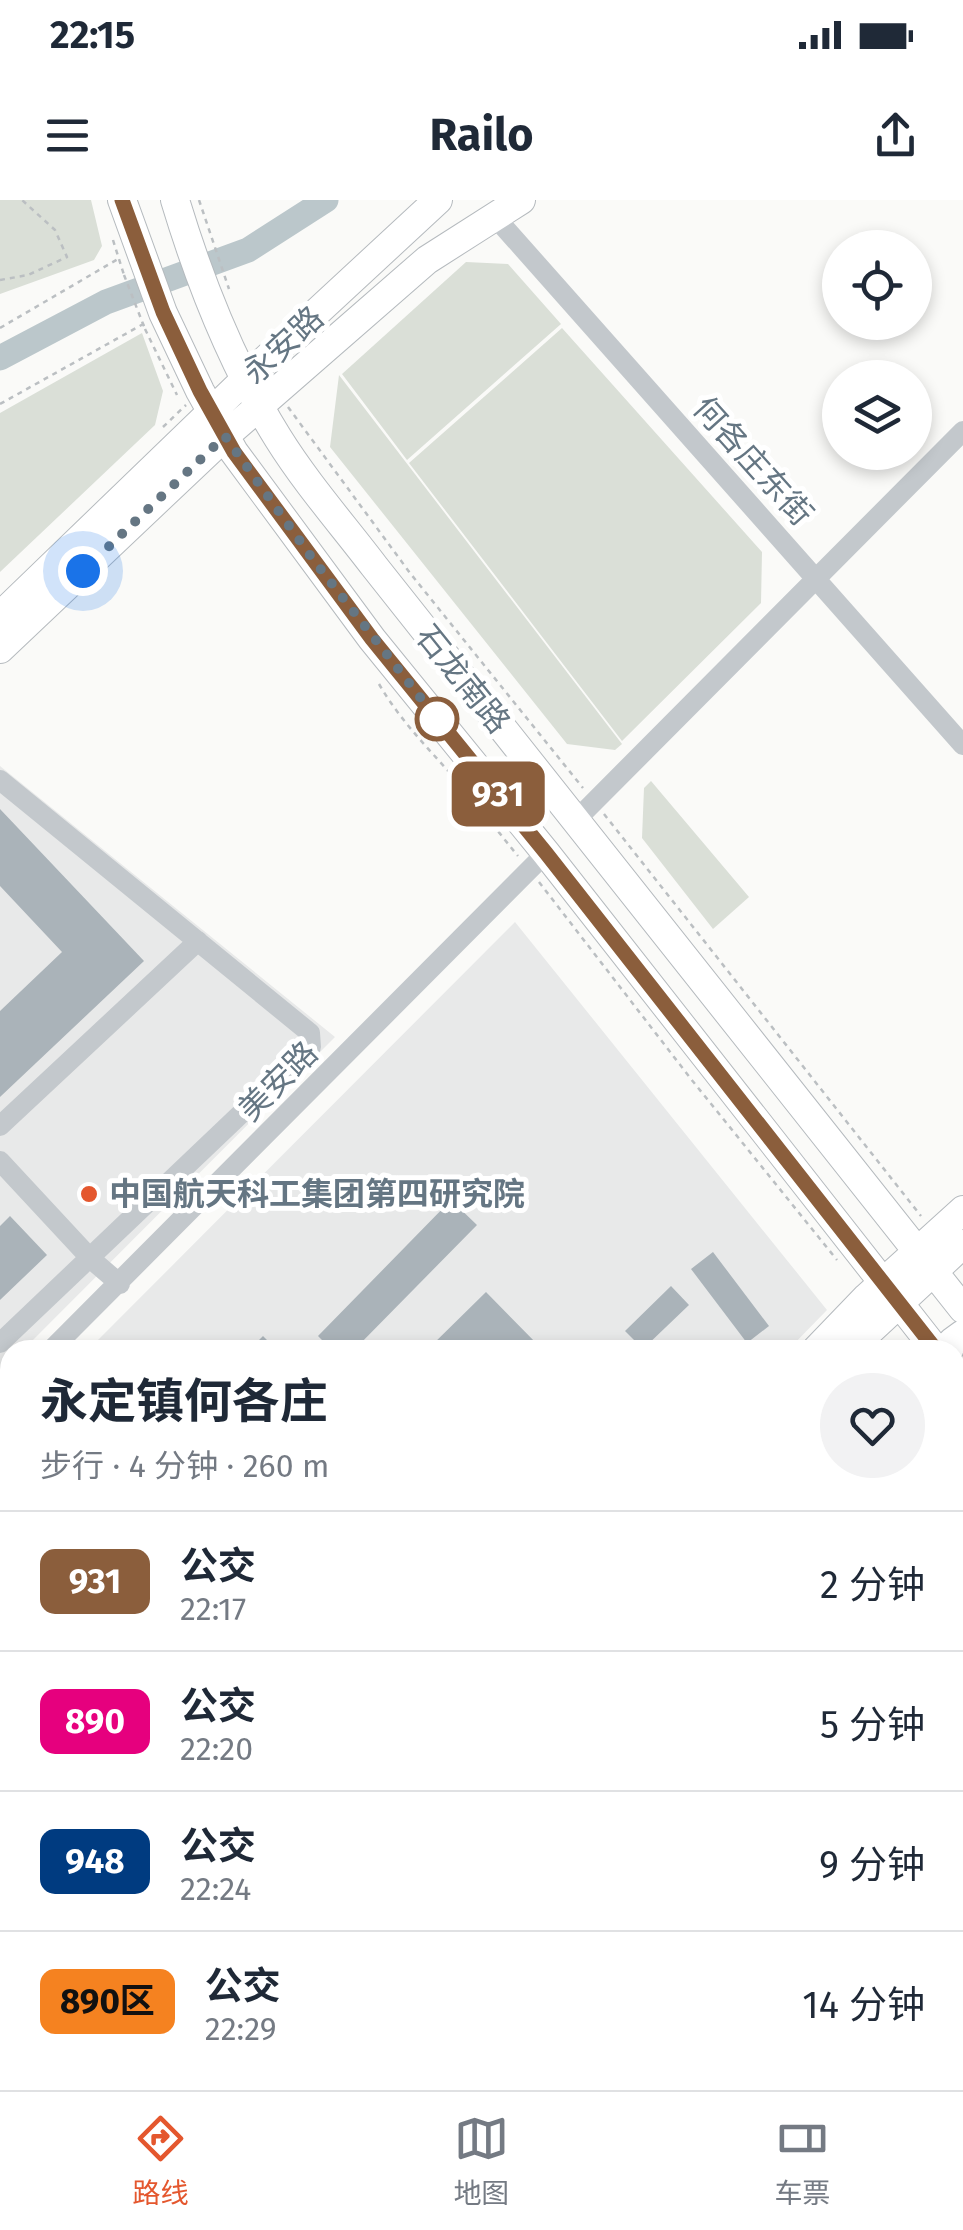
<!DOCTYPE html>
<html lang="zh">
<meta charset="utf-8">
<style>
:root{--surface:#fff;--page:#f2f2f3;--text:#1f2937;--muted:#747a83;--line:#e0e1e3;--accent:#e4572e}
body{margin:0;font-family:"Fira Sans","Noto Sans SC",sans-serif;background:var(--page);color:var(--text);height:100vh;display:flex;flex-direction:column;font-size:38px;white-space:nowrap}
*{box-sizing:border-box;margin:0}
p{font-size:32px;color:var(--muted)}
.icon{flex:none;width:55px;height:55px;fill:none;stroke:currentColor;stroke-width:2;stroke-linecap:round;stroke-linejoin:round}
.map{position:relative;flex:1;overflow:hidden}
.sheet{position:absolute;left:0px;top:1140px;width:965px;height:750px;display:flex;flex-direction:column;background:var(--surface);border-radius:30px 30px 0 0;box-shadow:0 5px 15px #0003}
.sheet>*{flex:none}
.badge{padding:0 20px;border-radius:15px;font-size:35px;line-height:65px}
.tools{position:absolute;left:822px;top:30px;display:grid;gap:20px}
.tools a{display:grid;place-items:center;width:110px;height:110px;border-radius:50%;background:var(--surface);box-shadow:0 5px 15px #0003;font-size:50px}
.you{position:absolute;width:50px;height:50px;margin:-25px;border:8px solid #fff;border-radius:50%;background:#1a73e8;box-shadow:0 0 0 15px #1a73e833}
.map>.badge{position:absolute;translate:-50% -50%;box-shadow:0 0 0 5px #fff}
.round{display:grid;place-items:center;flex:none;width:105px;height:105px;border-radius:52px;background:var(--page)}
.head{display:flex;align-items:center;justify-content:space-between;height:170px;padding:0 40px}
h1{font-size:48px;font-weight:700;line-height:75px}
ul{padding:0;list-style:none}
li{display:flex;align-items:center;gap:30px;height:140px;padding:0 40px;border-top:2px solid var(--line)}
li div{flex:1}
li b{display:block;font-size:38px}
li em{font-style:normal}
li .badge{min-width:110px;font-weight:700;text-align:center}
.status{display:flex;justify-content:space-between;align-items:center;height:70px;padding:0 50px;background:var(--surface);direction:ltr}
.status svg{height:28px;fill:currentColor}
header{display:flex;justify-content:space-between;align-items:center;height:130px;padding:0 40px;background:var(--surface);font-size:45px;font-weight:700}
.tab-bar{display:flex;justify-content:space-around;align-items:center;height:140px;border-top:2px solid var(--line);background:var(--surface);font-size:28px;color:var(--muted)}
.tab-bar a{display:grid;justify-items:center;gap:5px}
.tab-bar .on{color:var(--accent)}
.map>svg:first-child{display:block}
</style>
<div class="status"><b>22:15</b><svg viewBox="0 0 49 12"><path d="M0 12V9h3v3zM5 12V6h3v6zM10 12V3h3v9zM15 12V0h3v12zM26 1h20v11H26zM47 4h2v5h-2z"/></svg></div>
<header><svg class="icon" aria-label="menu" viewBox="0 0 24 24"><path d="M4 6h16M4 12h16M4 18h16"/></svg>Railo<svg class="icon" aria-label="share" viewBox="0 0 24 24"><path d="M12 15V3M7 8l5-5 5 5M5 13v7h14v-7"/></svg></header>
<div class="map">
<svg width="963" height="1890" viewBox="0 0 963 1890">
<rect width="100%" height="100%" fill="#fafaf8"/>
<path fill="#e8e9e9" d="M0,566L335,837L23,1150H10V1163L0,1173Z
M515,722L827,1110L788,1150H88Z
M10,1213V1812L0,1802V1224Z
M963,1291V1579L955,1588V1314L956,1295Z
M505,1880H733L743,1890H496Z"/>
<path fill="#dadfd7" d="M0,0H91L102,46L94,60L0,94Z
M466,62L508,64L561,124L407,260L342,174Z
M562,128L762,352L761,403L622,541L409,263Z
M142,133L163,191L155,225L0,372V213Z
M339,175L622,544L615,550L567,544L330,247Z
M651,581L749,697L713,729L642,638L644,588Z"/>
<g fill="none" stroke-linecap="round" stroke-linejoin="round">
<path stroke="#bbc7cb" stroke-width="25" d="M0,158L106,102L248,50L326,0"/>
</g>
<path fill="#aab3b9" d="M0,609L144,761L0,897V811L62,752L0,686Z
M451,1000L477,1025L354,1150H332L318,1136Z
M10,1016L47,1055L0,1100V1026Z
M713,1052L769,1126L747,1143L691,1069Z
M671,1086L689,1105L643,1149L625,1131Z
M486,1092L540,1147L536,1150H427Z
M263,1136L277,1150H249Z
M955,1403L963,1411V1486L955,1494Z
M963,1532V1554L955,1546V1540Z"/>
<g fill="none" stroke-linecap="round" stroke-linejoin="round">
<g stroke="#b5babe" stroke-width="30">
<path id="major" d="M122,0L163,113L200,191L234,252L372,439L546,653L936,1150
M175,0C200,83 232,164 278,238C306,283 342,324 374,366L963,1109
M0,416L262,163L438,0
M0,449L225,236L427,60L521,0
M816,1150L867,1097L963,1010
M849,1150L963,1044
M949,1150L952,1142L963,1134
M955,1173L963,1183
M107,1890L116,1880
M132,1890L141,1880"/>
</g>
<path stroke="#bbbfc2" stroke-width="2.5" stroke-dasharray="5 5" stroke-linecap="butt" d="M199,0L229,89
M113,40L124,75
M0,80L28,75L67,57L55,30L22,0
M0,128L118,59
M145,129L177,195
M0,204L145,123
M288,207L410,373L583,588
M163,227L186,205
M379,484C401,522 430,550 458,582C479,606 498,632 518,656
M604,614L921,1016
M539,682L691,879L837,1060
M955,1207L963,1217"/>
<path stroke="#c3c8cc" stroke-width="20" d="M496,18L963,545
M0,580L310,833L311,847L0,1143
M577,619L963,231
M0,926L198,741
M0,961L91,1059L120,1084
M51,1150L546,653
M0,1195L10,1185
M955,1329L963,1320
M955,1361L963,1369
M955,1516L963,1508
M955,1796L963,1788
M0,1832L10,1843
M0,1858L10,1868
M22,1880L31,1890
M47,1880L57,1890
M766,1880L776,1890
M864,1890L873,1880"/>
<use href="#major" stroke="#fff" stroke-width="28"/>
<path stroke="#bbbfc2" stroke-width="2.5" stroke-dasharray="5 5" stroke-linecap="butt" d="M124,75L145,129"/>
</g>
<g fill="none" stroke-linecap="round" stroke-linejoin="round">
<g stroke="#fff" stroke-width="22">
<path id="line" d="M122,0L163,112L200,191L234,252L372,439L546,653L936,1150"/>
</g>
<use href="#line" stroke="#8b5e3c" stroke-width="15"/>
<path stroke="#657683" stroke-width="10" stroke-dasharray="0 18" d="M83,371L225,236L312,358L437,519"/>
</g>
<circle fill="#fff" stroke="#8b5e3c" stroke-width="5" cx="437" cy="519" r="20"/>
<circle fill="#e4572e" stroke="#fff" stroke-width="4" cx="89" cy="994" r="10"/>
<g text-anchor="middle" stroke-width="10" stroke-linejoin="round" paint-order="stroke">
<g font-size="32" fill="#657683" stroke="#fff">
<text transform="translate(283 145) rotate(-43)" y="11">永安路</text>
<text transform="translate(753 261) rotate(48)" y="11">何各庄东街</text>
<text transform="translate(463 479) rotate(51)" y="11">石龙南路</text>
<text transform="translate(278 881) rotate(-45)" y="11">美安路</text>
</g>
<g font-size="32" font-weight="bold" fill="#657683" stroke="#fff" text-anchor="start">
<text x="109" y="1005">中国航天科工集团第四研究院</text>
</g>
</g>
</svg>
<div class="tools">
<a><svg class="icon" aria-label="locate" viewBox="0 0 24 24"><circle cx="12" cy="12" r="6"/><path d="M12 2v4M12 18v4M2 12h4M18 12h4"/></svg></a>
<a><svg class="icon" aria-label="layers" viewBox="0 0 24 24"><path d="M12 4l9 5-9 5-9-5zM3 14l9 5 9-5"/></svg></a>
</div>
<div class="you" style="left:83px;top:371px"></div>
<b class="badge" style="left:498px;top:594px;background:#8b5e3c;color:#fff">931</b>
<section class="sheet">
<div class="head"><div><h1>永定镇何各庄</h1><p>步行 · 4 分钟 · 260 m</p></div><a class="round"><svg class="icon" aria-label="heart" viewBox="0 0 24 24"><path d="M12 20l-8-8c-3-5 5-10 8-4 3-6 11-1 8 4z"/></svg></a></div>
<ul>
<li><span class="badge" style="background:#8b5e3c;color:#fff">931</span><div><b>公交</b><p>22:17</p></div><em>2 分钟</em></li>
<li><span class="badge" style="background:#e6007e;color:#fff">890</span><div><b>公交</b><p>22:20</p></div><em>5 分钟</em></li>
<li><span class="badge" style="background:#003b80;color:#fff">948</span><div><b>公交</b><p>22:24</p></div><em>9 分钟</em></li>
<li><span class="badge" style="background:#f58220;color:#111">890区</span><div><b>公交</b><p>22:29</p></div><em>14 分钟</em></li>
</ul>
</section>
</div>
<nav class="tab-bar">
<a class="on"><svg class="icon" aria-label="directions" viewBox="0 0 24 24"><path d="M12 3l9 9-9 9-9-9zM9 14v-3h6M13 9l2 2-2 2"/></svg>路线</a>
<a><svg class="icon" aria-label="map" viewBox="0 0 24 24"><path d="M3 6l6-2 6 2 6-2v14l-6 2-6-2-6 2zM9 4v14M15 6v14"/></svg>地图</a>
<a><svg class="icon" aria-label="tickets" viewBox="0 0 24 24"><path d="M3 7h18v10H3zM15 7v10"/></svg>车票</a>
</nav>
